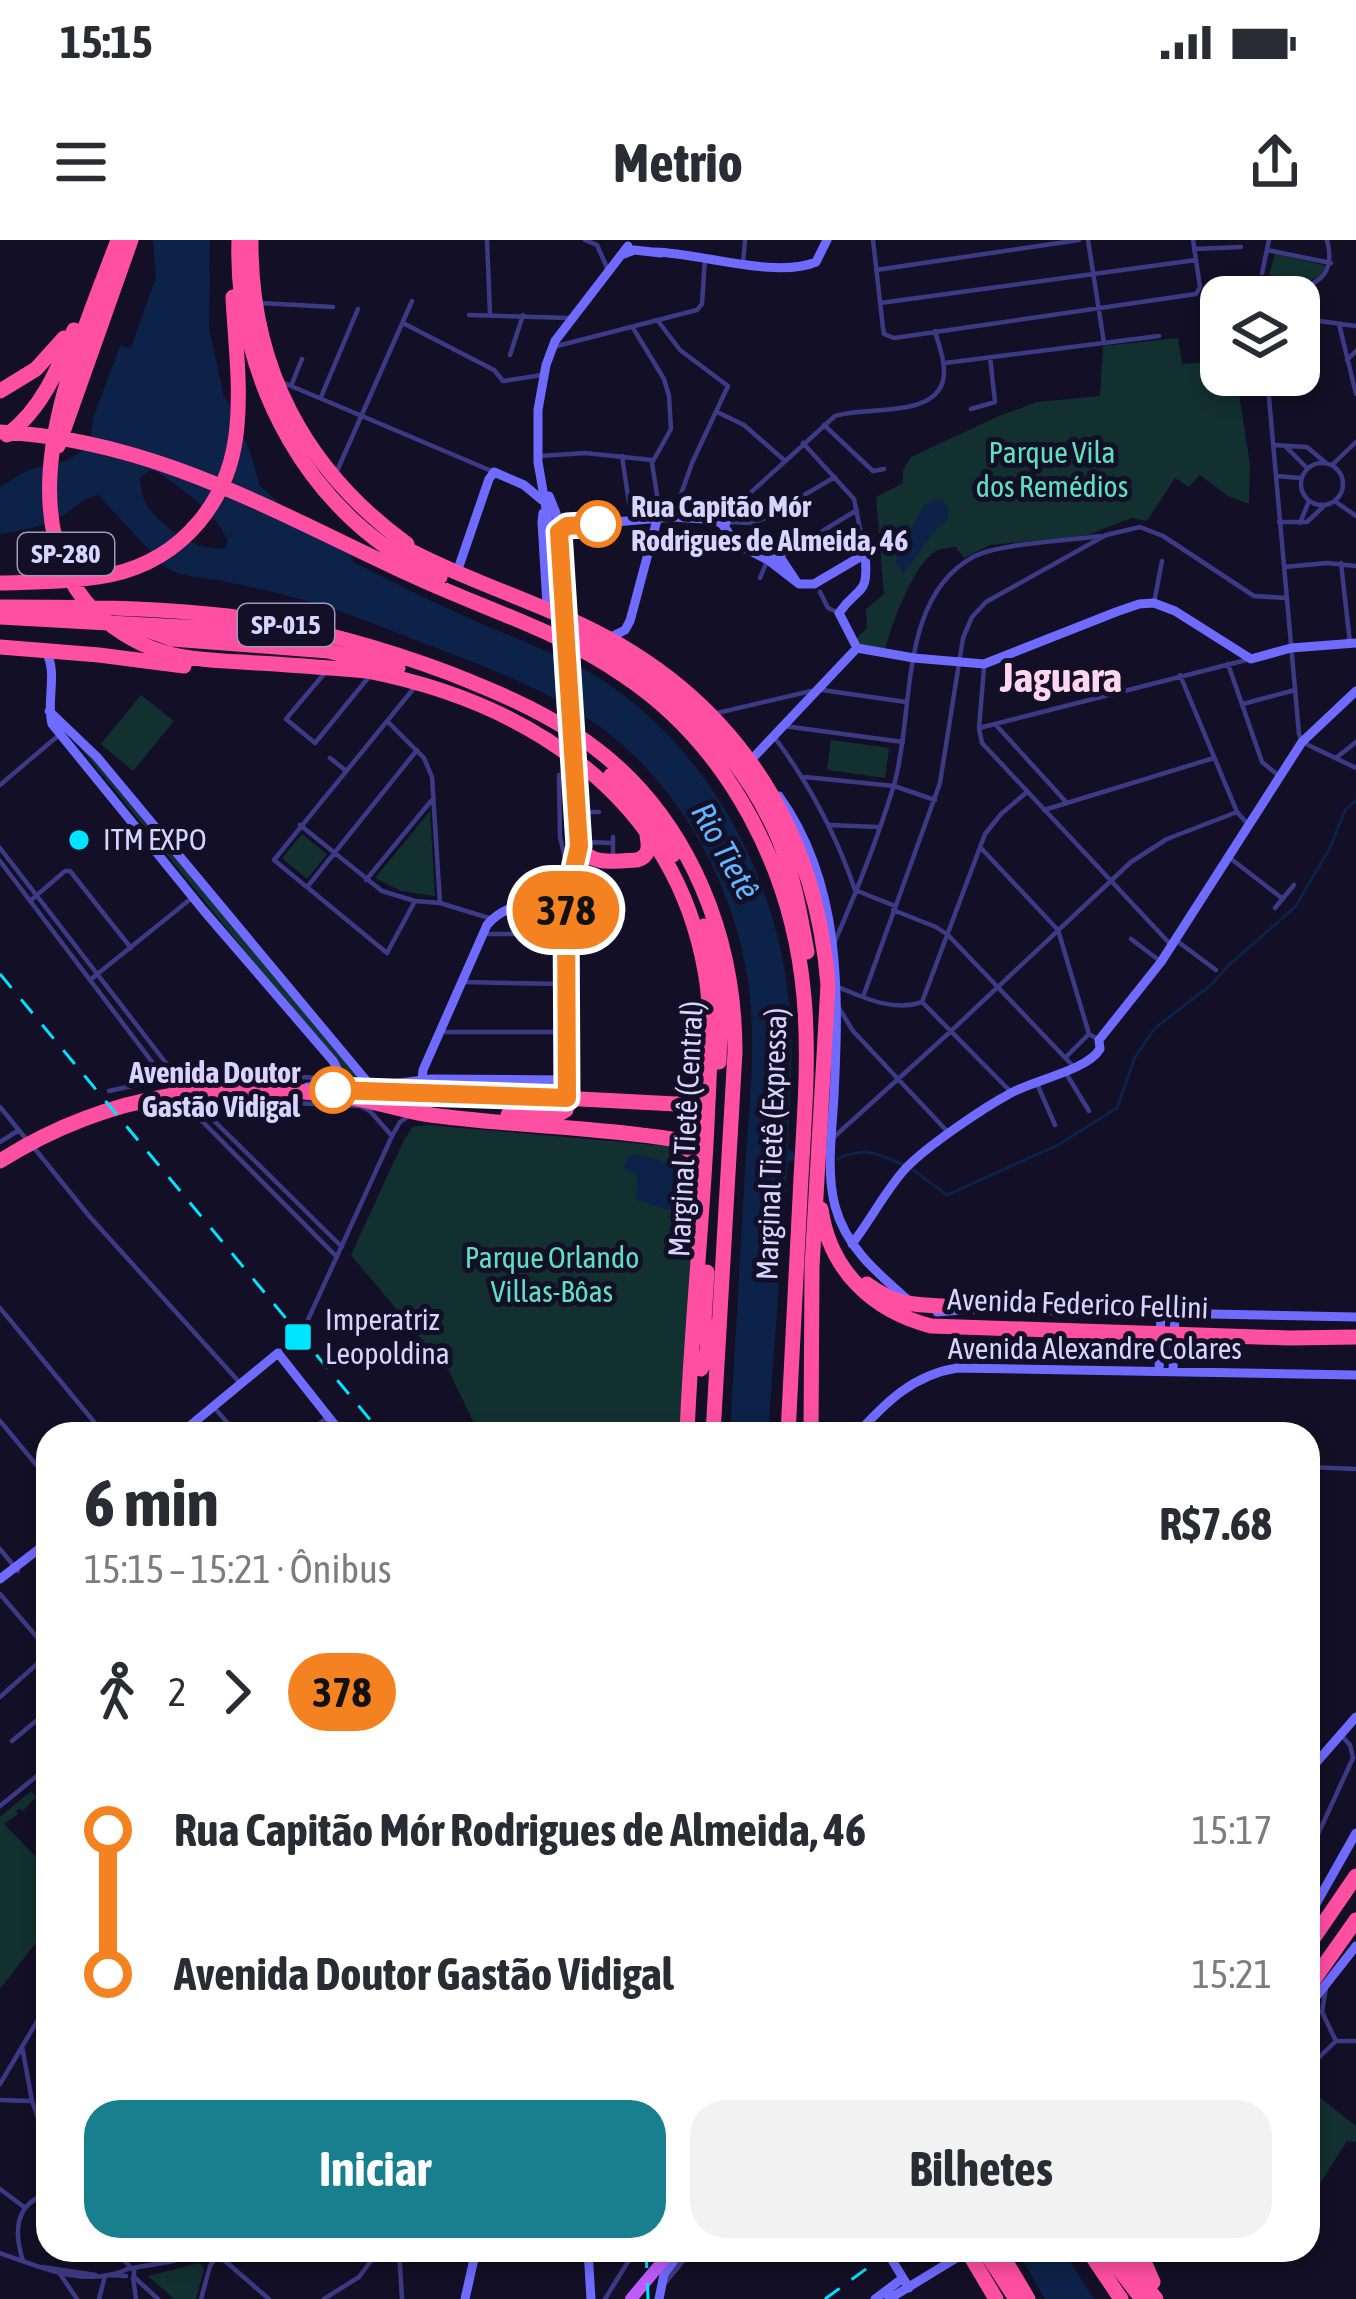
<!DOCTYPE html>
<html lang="pt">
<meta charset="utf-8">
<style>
:root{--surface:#fff;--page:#f2f2f3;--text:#2b2b33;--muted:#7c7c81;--accent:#187f8f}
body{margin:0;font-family:"Asap Condensed",sans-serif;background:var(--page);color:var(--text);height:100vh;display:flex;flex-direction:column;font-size:45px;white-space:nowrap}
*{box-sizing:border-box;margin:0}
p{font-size:39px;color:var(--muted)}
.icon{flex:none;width:66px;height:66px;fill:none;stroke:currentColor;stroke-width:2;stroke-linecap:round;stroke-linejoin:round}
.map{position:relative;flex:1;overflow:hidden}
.side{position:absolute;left:36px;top:1182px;width:1284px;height:840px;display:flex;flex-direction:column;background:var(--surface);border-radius:36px;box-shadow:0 6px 18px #0003}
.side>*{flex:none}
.badge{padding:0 24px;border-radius:39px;font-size:42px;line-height:78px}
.tools{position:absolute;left:1200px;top:36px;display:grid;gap:24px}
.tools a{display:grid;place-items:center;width:120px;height:120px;border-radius:24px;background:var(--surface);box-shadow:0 6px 18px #0003;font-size:60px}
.map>.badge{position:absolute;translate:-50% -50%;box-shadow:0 0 0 6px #fff}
.legs{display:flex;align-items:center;gap:18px;height:132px;padding:0 48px;font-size:39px}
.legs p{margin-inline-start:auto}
.summary{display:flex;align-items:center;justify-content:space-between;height:204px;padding:0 48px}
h1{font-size:66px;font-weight:700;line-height:90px}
.cta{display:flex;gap:24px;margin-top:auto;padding:24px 48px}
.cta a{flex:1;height:138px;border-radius:36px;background:var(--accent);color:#fff;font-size:48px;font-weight:700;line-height:138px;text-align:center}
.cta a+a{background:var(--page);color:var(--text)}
ul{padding:0 48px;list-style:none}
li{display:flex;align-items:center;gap:42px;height:144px;font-size:45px}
li i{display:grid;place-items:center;width:18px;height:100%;margin:0 15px;background:currentColor}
li i::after{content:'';width:30px;height:30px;margin:-15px;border:9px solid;border-radius:50%;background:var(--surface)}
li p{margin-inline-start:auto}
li:first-child i{background:linear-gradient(#0000 50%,currentColor 0)}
li:last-child i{background:linear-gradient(currentColor 50%,#0000 0)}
.status{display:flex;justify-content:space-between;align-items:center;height:84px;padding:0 60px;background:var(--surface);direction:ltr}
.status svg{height:33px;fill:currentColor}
header{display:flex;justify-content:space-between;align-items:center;height:156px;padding:0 48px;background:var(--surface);font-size:54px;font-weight:700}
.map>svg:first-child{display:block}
</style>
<div class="status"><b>15:15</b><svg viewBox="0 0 49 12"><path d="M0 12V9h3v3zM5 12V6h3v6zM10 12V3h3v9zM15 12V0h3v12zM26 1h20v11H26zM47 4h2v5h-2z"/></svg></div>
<header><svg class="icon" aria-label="menu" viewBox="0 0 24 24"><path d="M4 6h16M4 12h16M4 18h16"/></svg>Metrio<svg class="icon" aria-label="share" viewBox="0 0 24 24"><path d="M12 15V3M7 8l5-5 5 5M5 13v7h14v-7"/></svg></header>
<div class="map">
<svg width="1356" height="2059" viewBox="0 0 1356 2059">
<rect width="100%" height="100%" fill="#130f26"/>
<path fill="#12302f" d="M1275,14L1324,25L1325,28L1318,37L1289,50L1280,37L1269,35Z
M1178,98L1182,124L1221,121V135H1236L1250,225L1249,264L1228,256L1200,235L1189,247L1175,238L1147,281L1132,278L1085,296L990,305L964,318L956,307C951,307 940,309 936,311C913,324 892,384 885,409L859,405L856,399L867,388L866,369L884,354L876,257L903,243V230L911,217L999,176L1037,162L1100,156L1103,106Z
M141,455L174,481L133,531L101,504Z
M79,498L359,837L353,839L291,768L75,501Z
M831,500L889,508L885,538L827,530Z
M430,571L435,656L401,651L375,638Z
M302,594L327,614L307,639L282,618Z
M428,885L667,906C686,916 691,927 696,947L681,1194H479L450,1133L351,1015L402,904L412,887Z
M31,1551L36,1557L23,1571L20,1569L16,1571L18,1574L4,1584L48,1629V1687L0,1749V1577Z
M1308,1848L1356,1886V1902L1347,1901L1308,1962L1313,1918L1308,1915Z
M200,2023L204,2029L196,2059H174L148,2036Z"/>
<path fill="#0c2248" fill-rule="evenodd" d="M153,0H210L209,88L224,157L230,165L249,209L260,246L324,302L352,315L353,322C394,343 435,363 477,382C518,400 564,415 602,440C718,516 785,653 791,790C793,829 789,869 788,909L795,914V920L788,922L768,1194H730C735,1106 740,1019 745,931C749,869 757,803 748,741C733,640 674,534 587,478C544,450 494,430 447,412C402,395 357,376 311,362C282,354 252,347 223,341C202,337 180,338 163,325L98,255C82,258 75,269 62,276C44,286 20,291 0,294V247L28,230L66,221L90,206L93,178L120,106L131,108L156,37ZM149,231H156C186,253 210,266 228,300L226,308C199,313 165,290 149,268C142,259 141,249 140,238Z
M935,260H942L948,267L949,278L937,288L903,334L896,323L897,313L924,266Z
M633,914C672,923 688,921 673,968L669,970L636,960L637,935L624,929L626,919Z
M1017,2010H1063L1094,2059H1045Z"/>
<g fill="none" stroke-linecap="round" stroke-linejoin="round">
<path stroke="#0c2248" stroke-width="3" d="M838,919C863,906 880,914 904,925
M913,930L947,955L1058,905L1117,868L1135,817L1155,788L1212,744L1229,725L1295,667L1330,608L1345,570L1356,560"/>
<path stroke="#3d3a85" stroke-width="4.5" d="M487,0L490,74
M585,0L597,5L608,30
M873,0L883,88L884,94L894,98L1196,54L1200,47L1193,0
M1088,0L1104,103
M1194,9L1241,7
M1267,10L1331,23
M743,24L745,0
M876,30L1079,0
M1262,33L1269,0
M1285,57C1315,43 1337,38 1327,0
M260,63L333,67
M880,63L1196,20
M1299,74L1312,80L1356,86
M469,75L571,78
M658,81L680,110L728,146L692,223L673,277
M403,83L494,130L503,141L542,135
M1339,84L1356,154
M633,88L664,139L669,156L671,189L652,223L660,274
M557,106L697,70L702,64L705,18
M510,115L523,75
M1347,120L1356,111
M945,123L1159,96
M1267,135L1299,494L1302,502L1356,528
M284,143L494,232
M291,146L302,119
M321,157L358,69
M971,169L995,162L990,117
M717,172L744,185L784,220
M824,185L873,231L884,229
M803,203L854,259L865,314
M1273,205L1307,207L1326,223
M1285,206L1306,227
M540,216L585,213L652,220
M622,216L629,263
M1301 244a21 21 0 1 1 42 0a21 21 0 1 1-42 0Z
M1332,225L1356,202
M337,231L412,61
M1277,236L1301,238
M1336,262L1356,276
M726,275L835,176C864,165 946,181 944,130C944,117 938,103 935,91
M727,282L751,283L763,279L835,237
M1279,282H1307L1324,266
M1300,283L1309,261
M780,317L857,270
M1341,323L1350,403
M1284,327L1327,323L1356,326
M760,338L767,321
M820,352L828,368L839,373
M1154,363L1162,321
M1228,424L1262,522L1279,536
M984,428L979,488L982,503L1172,706
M324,434L286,479L315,503L368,438
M1180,435L1237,572L1246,582
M414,448L274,620L387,713L415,661
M822,450L906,462
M1243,464L1295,450
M717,473L811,451
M388,482L424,518L432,537L440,663
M996,485L1067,563
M784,486L903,502
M979,488L1246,420
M775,498C810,545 836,594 855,650L895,666
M330,518L345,530
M1336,518L1356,502
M805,537L894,546L935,560
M0,545L59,495
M1044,570L1214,518
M581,572H599
M300,585L382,651L415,661L440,663L489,678
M830,585L878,587
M584,602L613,603
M584,604L581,545L585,533
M980,607L1058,690L1089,794
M0,608L186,849
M613,616V597
M1230,618L1283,659
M0,621L174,851
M566,622L560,597L559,535L567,534
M366,640L431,561
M308,646L417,510
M30,661L65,631H70L131,708
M1275,668L1294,645
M893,670L936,687L948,695L1074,827
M483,694H565
M1131,699L1160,721
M835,701C857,651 878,597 894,545C915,473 897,359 973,317C999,303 1068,301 1100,296
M1177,701L1216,730
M90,740L193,657
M463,742L565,744
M838,747C865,758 893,772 922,762
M863,757L940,543L963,398L972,377L986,362L1106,295L1140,287L1163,296L1254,356L1286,358
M922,762L985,594L1001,574L1027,552
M922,762L1011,852
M839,768L853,791L946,890
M440,792H566
M1067,816L1089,794L1099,800
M1067,835L1089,871
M1038,846L1055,885
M109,851L176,836L227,833L321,838L328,835L333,827
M192,859L342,1007
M206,859L360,866L370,871L392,896
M181,860L337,1017
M0,867L27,900
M834,897L950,792L1131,622L1167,599L1237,572
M0,902L19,890
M35,909L90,977L241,1144
M0,1068L104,1194
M306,1084L392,896L400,882L409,876
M278,1113L289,1104
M213,1166L237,1194
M0,1181L48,1239
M307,1194L325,1179
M1308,1227L1356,1229
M0,1309L18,1331
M0,1354L48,1410
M0,1457L48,1414
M12,1501L48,1471
M0,1566L48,1527
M1308,1616L1353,1518L1350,1505L1341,1495
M1336,1801H1356
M22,1806L32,1861L48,1906
M1308,1828L1336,1801L1322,1772L1326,1748
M0,1844L48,1763
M0,1860L32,1861
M0,1949L24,1967
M115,2010L131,2028
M399,2010L402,2059
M0,2013C42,2028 87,2049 130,2028L134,2030V2037
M218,2015L269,2059
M23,2021C14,1993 14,1963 48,1954
M42,2027L96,2035
M132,2028L169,2022L208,2010
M60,2034L77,2059
M107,2035L126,2036
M133,2037L136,2059
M134,2037L158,2059
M665,2043L692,2010
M99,2059L105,2036
M201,2059L210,2026L221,2010
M324,2059L359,2037L379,2010
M605,2059L634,2012"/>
<path stroke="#6f6bff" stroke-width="9" d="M655,12C700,13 776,39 816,22L827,0
M624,14L634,10L661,13
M549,256L556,273L559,289L579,606L566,665L567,858
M547,270L543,273L542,282L547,365C552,371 564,374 571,370L566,296L570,285
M719,280L738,305L768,320L799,344H814L865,314C869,358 859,344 839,373L857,408
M568,286L673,277L719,280L722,276L726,277V283H720
M768,320L780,317L796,341
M457,332L489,239L494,232L524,245L542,260
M609,398L625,390L630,381L657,280
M857,408L914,418L984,424L1116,372L1139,364L1154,363L1175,371L1251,419L1291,408L1356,403
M46,412C58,433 46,460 52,484L204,671L333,821L338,830L337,836L323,845
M49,471L97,517L369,844
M751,520L857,408
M779,556C842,644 839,754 834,856C832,892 826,932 835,966C846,1007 876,1032 907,1059
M307,847L392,844L431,839L567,840
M429,874L422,840L423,830L487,685C523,642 575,694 570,593L549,286L538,222V170L546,125L555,101L628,6
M852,1004C870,981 887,948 906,928C927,906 983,868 1011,853C1036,839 1086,831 1100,809L1099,800L1161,722L1302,502L1356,451
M971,1069L1356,1077
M937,1072L973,1069
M1159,1131L1161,1073
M1173,1131L1175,1073
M180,1194L278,1113L342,1194
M857,1194C886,1162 913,1135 957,1128L1356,1135
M0,1339L48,1302
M1308,1532L1356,1477
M1308,1678L1356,1593
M1308,1767L1356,1706
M588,2010L591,2059
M886,2010L909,2048
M465,2059L476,2010
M659,2059L664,2034L682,2010
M875,2059L903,2038
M889,2059L958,2017L972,2018"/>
<path stroke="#c25bff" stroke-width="12" d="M631,2059L672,2010"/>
<path stroke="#ff4fa3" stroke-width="15" d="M118,0C78,108 0,273 94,371C117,392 143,408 174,415C201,421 229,421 257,423C294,425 331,428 367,431C530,463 674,557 705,731C714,781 709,834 707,885C702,988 691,1091 687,1194
M239,0C234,138 311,282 440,337
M251,0C250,127 305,230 407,304
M0,151L36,129L64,98
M0,192C152,199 275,272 409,334C481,368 558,390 623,435C730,506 793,631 804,757C810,824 803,891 800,958C796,1036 792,1115 788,1194
M7,195C42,169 58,129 74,90
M58,206L131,0
M394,302C454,335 519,356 580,384C729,454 815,580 828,745L812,1027L811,1194
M0,343C36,342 74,342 110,335C184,319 231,259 237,186C241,143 235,99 233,57
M0,367C76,367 153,367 228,376C304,386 377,406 449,433C492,450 533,467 572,492C681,561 735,686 735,812L713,1194
M0,377L272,392
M139,387L172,399L328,411L398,428
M573,393C662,436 742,509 780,602C794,638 800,674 807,712
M0,407L99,415L184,426
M611,535L647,575L673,615
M579,606C590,626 616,621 637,620C650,616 649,607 647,595
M704,686L721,752L719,822
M360,851L485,854L676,864C693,862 701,853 705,837
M508,875L559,874L566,870L567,858
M0,921C111,851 224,838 352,858C377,862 400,870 424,874C506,886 589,886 671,899L692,912L699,931
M821,969C830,1031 873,1071 931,1086L1289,1098L1356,1097
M867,1044C895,1064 910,1065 943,1066
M703,1098L707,1032
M701,1129L706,1118L710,1086
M1308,1706L1356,1636
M1308,1748L1356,1680
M967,2010L996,2059
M984,2010L1016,2059
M999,2010L1028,2059
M1088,2010L1121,2059
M1104,2010L1142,2059
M1117,2010L1156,2059
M1139,2010L1153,2042"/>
<path stroke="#00e5ff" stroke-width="3" stroke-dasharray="18 15" stroke-linecap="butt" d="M0,734L382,1194
M646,2010L648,2059
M825,2059L881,2018"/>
</g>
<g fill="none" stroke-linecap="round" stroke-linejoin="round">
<g stroke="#fff" stroke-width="27">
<path id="line-1" d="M333,850L567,858L566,665L579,606L559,292L567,286L598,284"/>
</g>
<use href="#line-1" stroke="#f58220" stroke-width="18"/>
</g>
<g fill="#fff" stroke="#f58220" stroke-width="6">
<circle cx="598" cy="284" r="21"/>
<circle cx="333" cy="850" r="21"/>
</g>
<g fill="#00e5ff" stroke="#130f26" stroke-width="4.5">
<circle cx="79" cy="600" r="12"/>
<rect x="283" y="1082" width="30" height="30" rx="6"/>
</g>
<g text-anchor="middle" stroke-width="10" stroke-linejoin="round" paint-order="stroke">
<g fill="#130f26" stroke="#9e99be" stroke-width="3">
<rect x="18" y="293" width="96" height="42" rx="9"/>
<rect x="238" y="364" width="96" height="42" rx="9"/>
</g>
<g font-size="27" font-weight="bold" fill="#d9d4ff">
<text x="66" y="323">SP-280</text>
<text x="286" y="394">SP-015</text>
</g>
<g font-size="30" fill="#5fe0c0" stroke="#130f26">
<text x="1052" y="223">Parque Vila<tspan x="1052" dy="34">dos Remédios</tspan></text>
<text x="552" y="1028">Parque Orlando<tspan x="552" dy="34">Villas-Bôas</tspan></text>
</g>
<g font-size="30" font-weight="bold" fill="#d9d4ff" stroke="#130f26" text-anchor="start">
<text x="631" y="277">Rua Capitão Mór<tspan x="631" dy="34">Rodrigues de Almeida, 46</tspan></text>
<text x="300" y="843" text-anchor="end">Avenida Doutor<tspan x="300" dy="34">Gastão Vidigal</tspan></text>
</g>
<g font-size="30" fill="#d9d4ff" stroke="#130f26" text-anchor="start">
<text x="103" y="610">ITM EXPO</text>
<text x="325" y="1090">Imperatriz<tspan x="325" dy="34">Leopoldina</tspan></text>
</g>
<g font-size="30" fill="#d9d4ff" stroke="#130f26">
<text transform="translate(686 889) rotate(-87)" y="10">Marginal Tietê (Central)</text>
<text transform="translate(772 904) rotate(-88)" y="10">Marginal Tietê (Expressa)</text>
<text transform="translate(1078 1064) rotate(2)" y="10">Avenida Federico Fellini</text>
<text x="1095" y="1119">Avenida Alexandre Colares</text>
</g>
<g font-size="33" font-style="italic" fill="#62b6ff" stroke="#130f26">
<text transform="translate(726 611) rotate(61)" y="12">Rio Tietê</text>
</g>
<g font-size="42" font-weight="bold" fill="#ffd6f0" stroke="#130f26">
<text x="1061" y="452">Jaguara</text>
</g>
</g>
</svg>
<div class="tools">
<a><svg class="icon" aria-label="layers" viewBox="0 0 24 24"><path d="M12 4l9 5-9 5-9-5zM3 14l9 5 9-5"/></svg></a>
</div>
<b class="badge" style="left:566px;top:670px;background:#f58220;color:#111">378</b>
<section class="side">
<div class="summary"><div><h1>6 min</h1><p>15:15 – 15:21 · Ônibus</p></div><b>R$7.68</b></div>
<div class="legs"><svg class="icon" aria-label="walk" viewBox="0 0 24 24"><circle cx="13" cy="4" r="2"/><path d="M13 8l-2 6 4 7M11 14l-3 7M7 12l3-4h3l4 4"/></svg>2<svg class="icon" aria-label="forward" viewBox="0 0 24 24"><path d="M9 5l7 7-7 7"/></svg><b class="badge" style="background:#f58220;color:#111">378</b></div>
<ul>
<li><i style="color:#f58220"></i><b>Rua Capitão Mór Rodrigues de Almeida, 46</b><p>15:17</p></li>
<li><i style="color:#f58220"></i><b>Avenida Doutor Gastão Vidigal</b><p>15:21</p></li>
</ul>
<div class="cta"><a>Iniciar</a><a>Bilhetes</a></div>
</section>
</div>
